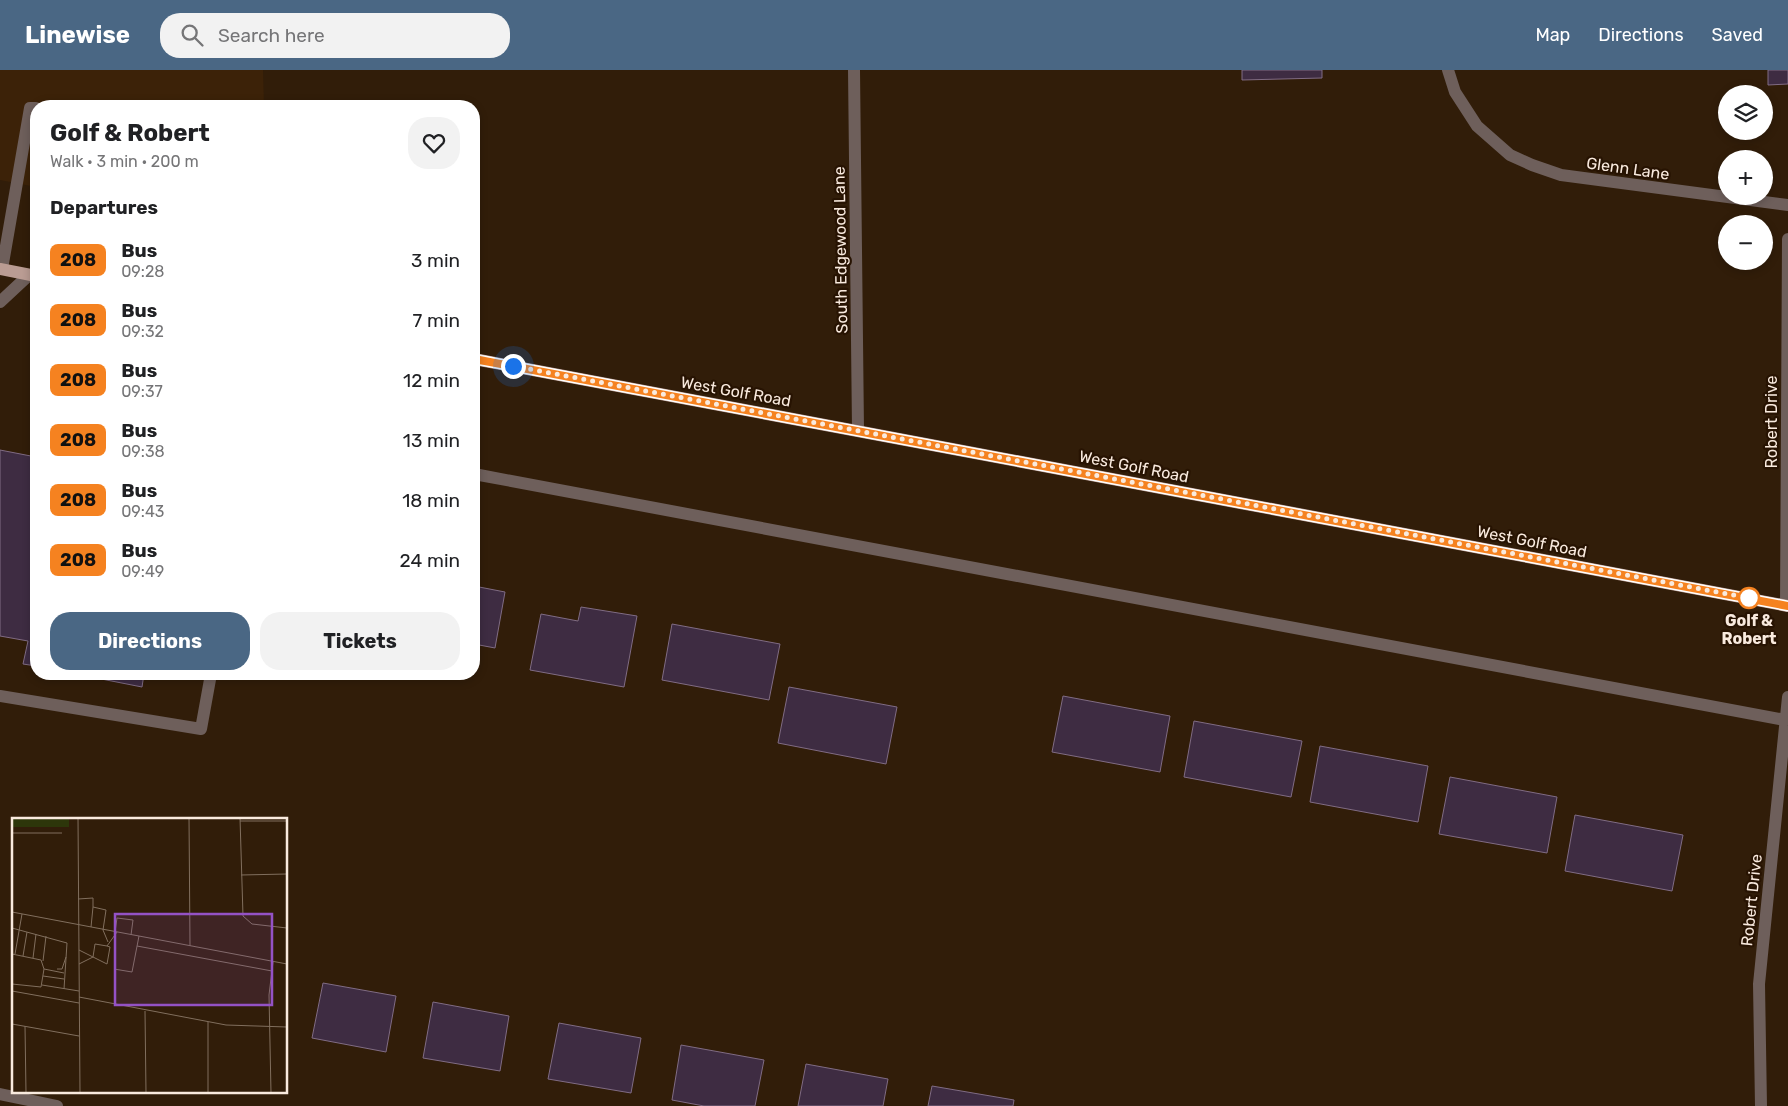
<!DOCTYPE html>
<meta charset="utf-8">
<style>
:root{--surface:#fff;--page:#f2f2f2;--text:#202124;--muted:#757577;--accent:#4a6784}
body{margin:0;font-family:Rubik,sans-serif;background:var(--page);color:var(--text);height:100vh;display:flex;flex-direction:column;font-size:19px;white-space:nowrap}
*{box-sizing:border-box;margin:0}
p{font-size:16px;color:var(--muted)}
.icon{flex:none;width:28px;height:28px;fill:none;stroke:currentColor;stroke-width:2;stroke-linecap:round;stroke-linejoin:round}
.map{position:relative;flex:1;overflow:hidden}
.sheet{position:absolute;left:30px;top:30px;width:450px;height:580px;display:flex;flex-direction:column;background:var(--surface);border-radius:20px;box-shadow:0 2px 8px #0003}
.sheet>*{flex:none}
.badge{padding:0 10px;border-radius:8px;font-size:18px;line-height:32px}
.buttons{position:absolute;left:1718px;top:15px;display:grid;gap:10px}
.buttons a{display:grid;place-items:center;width:55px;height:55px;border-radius:50%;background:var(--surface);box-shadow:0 2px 8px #0003;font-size:25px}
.you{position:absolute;width:25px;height:25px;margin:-12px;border:4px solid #fff;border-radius:50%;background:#1a73e8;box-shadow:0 0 0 8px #1a73e833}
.map>.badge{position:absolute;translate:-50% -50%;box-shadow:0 0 0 2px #fff}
h2{padding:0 20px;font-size:19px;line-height:45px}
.round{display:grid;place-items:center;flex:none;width:52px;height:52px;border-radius:20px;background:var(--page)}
.overview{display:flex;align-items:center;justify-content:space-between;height:85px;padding:0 20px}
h1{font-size:24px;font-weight:700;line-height:38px}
.primary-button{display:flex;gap:10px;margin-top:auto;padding:10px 20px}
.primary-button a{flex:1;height:58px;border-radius:20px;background:var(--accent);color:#fff;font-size:20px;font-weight:700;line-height:58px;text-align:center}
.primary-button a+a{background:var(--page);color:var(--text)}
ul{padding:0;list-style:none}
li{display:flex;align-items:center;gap:15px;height:60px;padding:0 20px}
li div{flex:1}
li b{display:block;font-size:19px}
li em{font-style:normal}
li .badge{min-width:55px;font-weight:700;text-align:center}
header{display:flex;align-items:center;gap:30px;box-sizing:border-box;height:70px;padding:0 25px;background:var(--accent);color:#fff}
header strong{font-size:24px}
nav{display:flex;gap:28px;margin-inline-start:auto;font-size:18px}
.search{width:350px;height:45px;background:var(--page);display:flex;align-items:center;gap:12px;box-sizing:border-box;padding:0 18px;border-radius:20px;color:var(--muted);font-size:19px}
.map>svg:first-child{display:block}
</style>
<header>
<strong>Linewise</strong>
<div class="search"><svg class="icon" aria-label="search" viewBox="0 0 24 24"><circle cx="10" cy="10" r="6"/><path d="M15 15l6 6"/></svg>Search here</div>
<nav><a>Map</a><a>Directions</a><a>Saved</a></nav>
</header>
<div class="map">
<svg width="1788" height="1036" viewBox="0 0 1788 1036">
<rect width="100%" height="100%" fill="#311d09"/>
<path fill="#3c2208" d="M0,0H263L264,36H36V117L0,110Z"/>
<path fill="#3e2c42" stroke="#806c84" d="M1242,0H1322V8L1242,10Z
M1768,0H1788V14L1768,15Z
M0,380L36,387V596L23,594L28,571L0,566Z
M474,516L505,522L495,578L474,574Z
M581,537L637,546L624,617L530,600L541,544L578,551Z
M672,554L780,574L769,630L662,610Z
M76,604H144L142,617Z
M789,617L897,637L886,694L778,673Z
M1063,626L1170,646L1160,702L1052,682Z
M1194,651L1302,671L1291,727L1184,707Z
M1320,676L1428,696L1418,752L1310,732Z
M1450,707L1557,727L1547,783L1439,764Z
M1575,745L1683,765L1672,821L1565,801Z
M323,913L396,926L386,982L312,968Z
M433,932L509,946L500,1001L423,988Z
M559,953L641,968L631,1023L548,1009Z
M681,975L764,990L755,1036H704L672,1030Z
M806,994L888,1009L883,1036H798Z
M932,1016L1014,1030L1013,1036H928Z"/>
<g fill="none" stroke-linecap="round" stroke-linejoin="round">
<path stroke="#6e5f5b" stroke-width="12" d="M2,199L30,38H36
M0,232L29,205
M0,626L201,659L211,604"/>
<path stroke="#6e5f5b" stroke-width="12" d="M854,0L858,360
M1448,0L1455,22L1477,56L1510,85L1532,95L1561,105L1788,135
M474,404L1785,650
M1786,535L1788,169
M0,1024L57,1036
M1761,1036L1759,914L1788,627"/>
<path stroke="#ba9c93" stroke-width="12" d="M0,199L36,206
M474,289L1788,536"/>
</g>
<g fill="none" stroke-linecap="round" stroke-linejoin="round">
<g stroke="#fff" stroke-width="11">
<path id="line" d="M474,289L1788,536"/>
</g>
<use href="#line" stroke="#f58220" stroke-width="8"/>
<path stroke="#f9eade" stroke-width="5" stroke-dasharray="0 9" d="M513,296L1749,528"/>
</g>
<circle fill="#fff" stroke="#f58220" stroke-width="2.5" cx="1749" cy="528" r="10"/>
<g text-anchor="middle" stroke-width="4.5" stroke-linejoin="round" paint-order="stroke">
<g font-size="16" fill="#f9eade" stroke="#271302">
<text transform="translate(1628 98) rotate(8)" y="6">Glenn Lane</text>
<text transform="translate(840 180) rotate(-91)" y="6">South Edgewood Lane</text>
<text transform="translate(736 321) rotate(10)" y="6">West Golf Road</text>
<text transform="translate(1771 352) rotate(-90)" y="6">Robert Drive</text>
<text transform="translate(1134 396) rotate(11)" y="6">West Golf Road</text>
<text transform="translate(1532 471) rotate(11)" y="6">West Golf Road</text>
<text transform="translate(1751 830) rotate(-84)" y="6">Robert Drive</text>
</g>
<g font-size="16" font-weight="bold" fill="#f9eade" stroke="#271302">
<text x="1749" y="556">Golf &amp;<tspan x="1749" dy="18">Robert</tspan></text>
</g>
</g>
<g transform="translate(12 748)">
<rect width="275" height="275" fill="#311d09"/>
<path d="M0,0H57V9H0Z" fill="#2d360a"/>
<path fill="none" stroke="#816f5e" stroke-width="1" d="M66,0L68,275M177,0L178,128M228,0L231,98L240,106L275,110M228,3H275M0,15H50M229,57L275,56M66,81L81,80V89M0,94L275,146M79,109L81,89L94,92L91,112L96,124M0,110L55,125L52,171M103,114L105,100L121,102L119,117M125,128L260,153M67,132L95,146L98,129L95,128M0,136L29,142L32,151L52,155M3,136L10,96M11,138L15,114M81,139L83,126L95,128L105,114M21,140L24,116M31,143L34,118M260,143V108M67,146L81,139M45,151H50L54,139M102,151L120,154L127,118M31,158L52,161M0,166L29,169L32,151M30,167L67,173M0,173L67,185M67,179L214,207L275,209M133,193L134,275M196,204V275M0,206L67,218M13,208L14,275M259,275L257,177L261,144"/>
<path fill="#9452c5" fill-opacity="0.15" stroke="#9452c5" stroke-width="2.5" d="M103,96H260V187H103Z"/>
<rect width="275" height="275" fill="none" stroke="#f9eade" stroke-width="2.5"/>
</g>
</svg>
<div class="buttons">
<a><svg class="icon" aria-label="layers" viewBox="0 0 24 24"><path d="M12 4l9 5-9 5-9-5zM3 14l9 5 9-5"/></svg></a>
<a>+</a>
<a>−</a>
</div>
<div class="you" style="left:513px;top:296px"></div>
<section class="sheet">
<div class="overview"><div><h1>Golf &amp; Robert</h1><p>Walk · 3 min · 200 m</p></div><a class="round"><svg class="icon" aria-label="heart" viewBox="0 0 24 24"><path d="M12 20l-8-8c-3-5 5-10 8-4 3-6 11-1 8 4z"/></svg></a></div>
<h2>Departures</h2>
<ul>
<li><span class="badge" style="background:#f58220;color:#111">208</span><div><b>Bus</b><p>09:28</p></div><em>3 min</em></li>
<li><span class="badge" style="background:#f58220;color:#111">208</span><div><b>Bus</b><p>09:32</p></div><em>7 min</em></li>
<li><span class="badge" style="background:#f58220;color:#111">208</span><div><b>Bus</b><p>09:37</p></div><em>12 min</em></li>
<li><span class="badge" style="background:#f58220;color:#111">208</span><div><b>Bus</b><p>09:38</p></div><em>13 min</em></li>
<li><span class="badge" style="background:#f58220;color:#111">208</span><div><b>Bus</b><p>09:43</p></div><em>18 min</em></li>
<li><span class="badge" style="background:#f58220;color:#111">208</span><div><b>Bus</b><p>09:49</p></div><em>24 min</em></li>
</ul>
<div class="primary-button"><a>Directions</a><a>Tickets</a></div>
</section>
</div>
